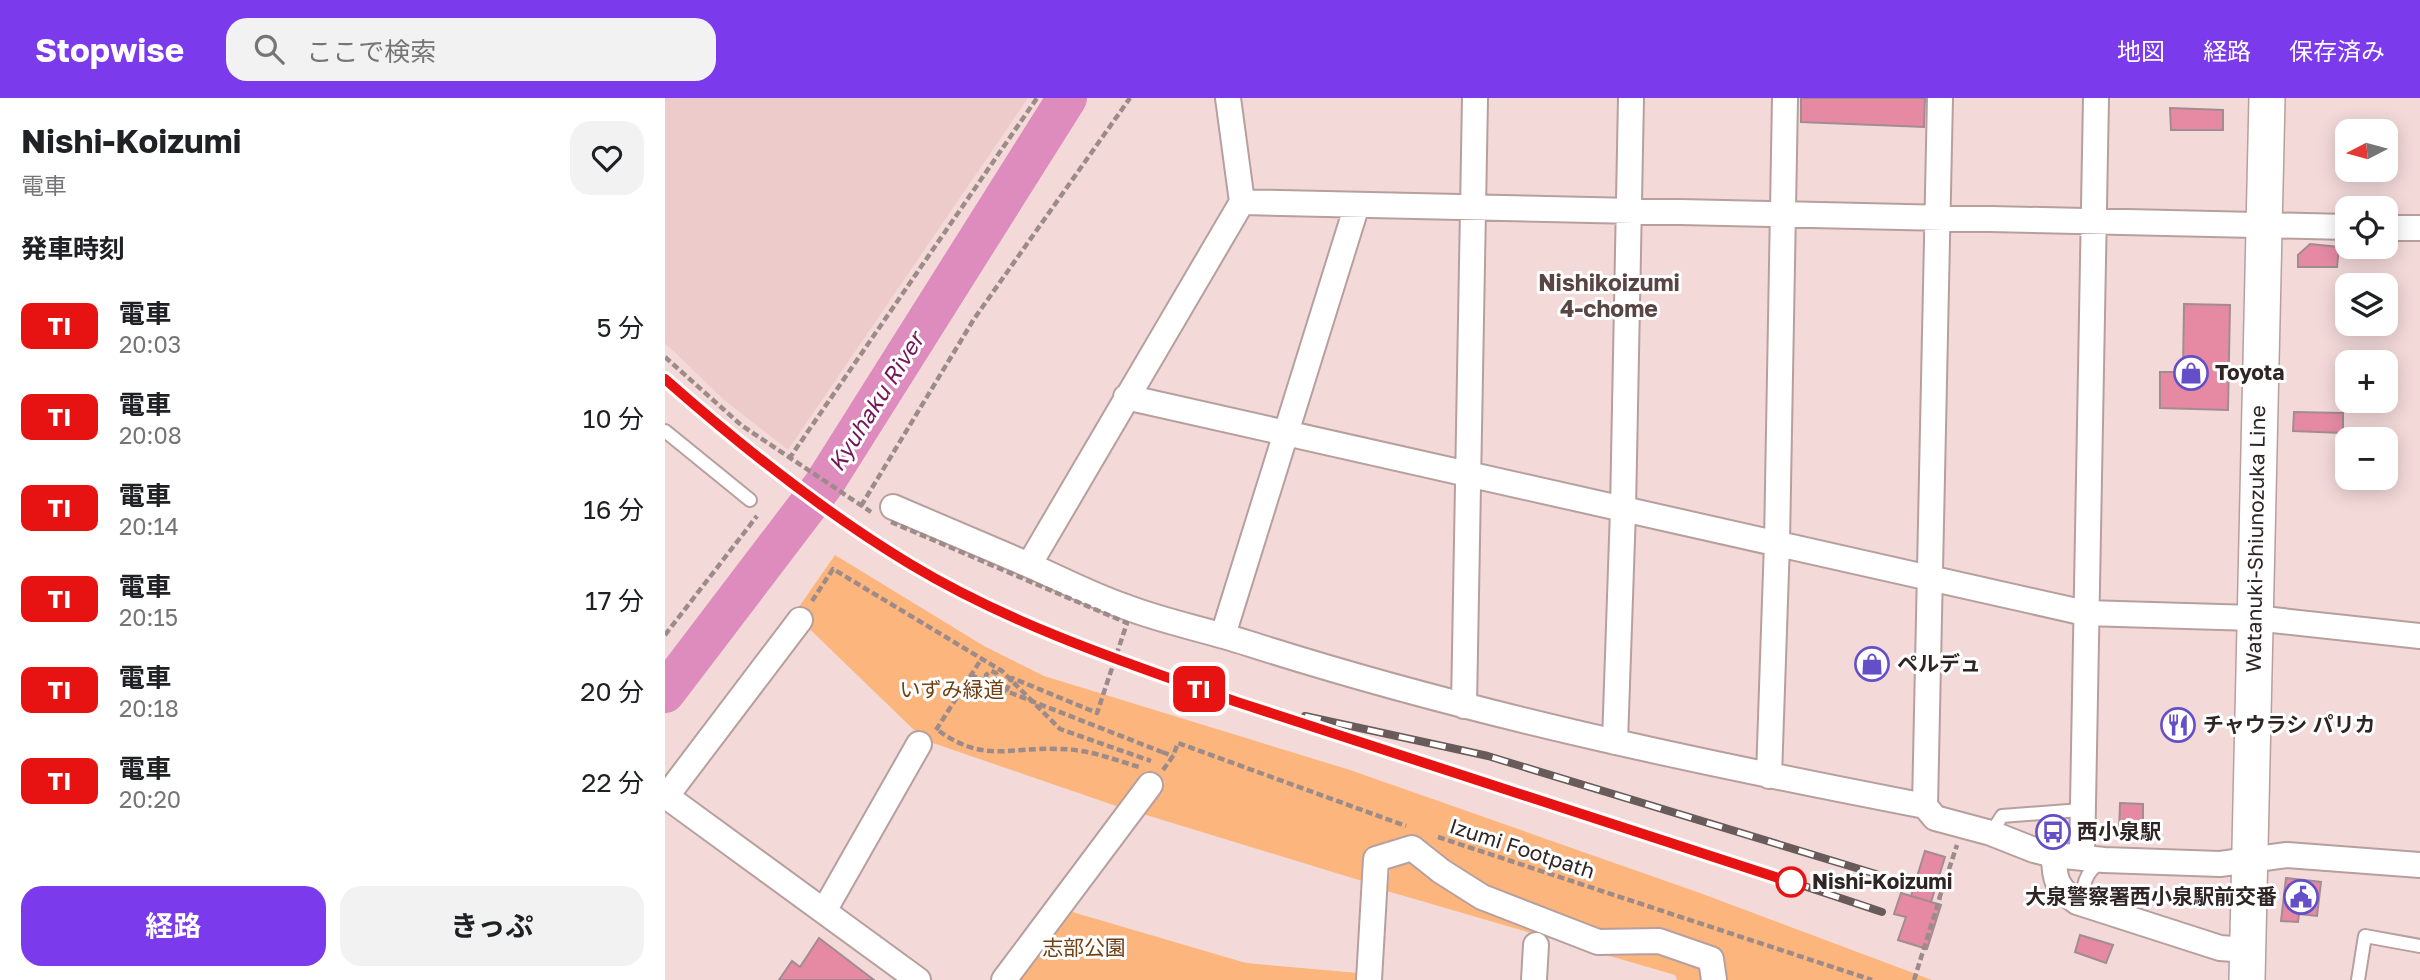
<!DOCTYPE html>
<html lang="ja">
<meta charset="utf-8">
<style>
:root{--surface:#fff;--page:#f2f2f2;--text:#202124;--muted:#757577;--accent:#7c3aed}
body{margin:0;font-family:"Golos Text","Noto Sans JP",sans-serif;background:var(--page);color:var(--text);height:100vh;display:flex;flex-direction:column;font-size:26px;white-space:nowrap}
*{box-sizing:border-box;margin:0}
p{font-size:23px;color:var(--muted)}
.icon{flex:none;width:38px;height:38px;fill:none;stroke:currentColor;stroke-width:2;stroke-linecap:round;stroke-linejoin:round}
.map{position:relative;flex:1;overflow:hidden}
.side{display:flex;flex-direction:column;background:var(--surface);width:665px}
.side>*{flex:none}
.badge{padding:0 14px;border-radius:10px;font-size:24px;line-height:46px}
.needle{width:46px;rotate:264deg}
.controls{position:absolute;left:1670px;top:21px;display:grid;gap:14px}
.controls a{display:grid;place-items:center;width:63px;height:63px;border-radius:14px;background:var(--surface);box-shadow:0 4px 18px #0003;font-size:35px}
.map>.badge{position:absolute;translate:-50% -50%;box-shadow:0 0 0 4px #fff}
h2{padding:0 21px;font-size:26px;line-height:63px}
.round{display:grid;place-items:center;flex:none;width:74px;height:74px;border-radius:21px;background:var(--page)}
.summary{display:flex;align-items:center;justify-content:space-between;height:119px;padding:0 21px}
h1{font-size:33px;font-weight:700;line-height:52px}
.cta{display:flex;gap:14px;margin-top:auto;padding:14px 21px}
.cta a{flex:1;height:80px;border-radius:21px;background:var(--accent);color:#fff;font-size:28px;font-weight:700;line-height:80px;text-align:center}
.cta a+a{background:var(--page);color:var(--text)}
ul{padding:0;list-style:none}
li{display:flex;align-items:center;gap:21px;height:91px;padding:0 21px}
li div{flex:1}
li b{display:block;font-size:26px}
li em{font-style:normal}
li .badge{min-width:77px;font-weight:700;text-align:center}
header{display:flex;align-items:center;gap:42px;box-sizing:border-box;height:98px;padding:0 35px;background:var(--accent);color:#fff}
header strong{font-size:33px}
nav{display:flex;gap:38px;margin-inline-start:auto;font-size:24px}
.search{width:490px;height:63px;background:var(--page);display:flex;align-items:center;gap:18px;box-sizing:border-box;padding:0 24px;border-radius:21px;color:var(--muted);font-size:26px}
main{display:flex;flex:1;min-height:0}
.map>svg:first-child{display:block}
</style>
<header>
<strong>Stopwise</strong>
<div class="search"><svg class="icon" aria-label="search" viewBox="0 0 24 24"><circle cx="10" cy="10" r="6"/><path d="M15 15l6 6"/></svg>ここで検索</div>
<nav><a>地図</a><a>経路</a><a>保存済み</a></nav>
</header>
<main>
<section class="side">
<div class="summary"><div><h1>Nishi-Koizumi</h1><p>電車</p></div><a class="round"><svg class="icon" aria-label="heart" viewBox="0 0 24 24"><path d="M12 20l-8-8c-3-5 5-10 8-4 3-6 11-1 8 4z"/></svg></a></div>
<h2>発車時刻</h2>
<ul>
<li><span class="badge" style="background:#e71212;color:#fff">TI</span><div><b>電車</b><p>20:03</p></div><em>5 分</em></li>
<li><span class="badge" style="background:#e71212;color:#fff">TI</span><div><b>電車</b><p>20:08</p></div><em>10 分</em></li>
<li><span class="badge" style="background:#e71212;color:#fff">TI</span><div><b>電車</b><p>20:14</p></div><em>16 分</em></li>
<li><span class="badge" style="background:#e71212;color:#fff">TI</span><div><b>電車</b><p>20:15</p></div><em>17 分</em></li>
<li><span class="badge" style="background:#e71212;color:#fff">TI</span><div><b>電車</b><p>20:18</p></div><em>20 分</em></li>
<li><span class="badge" style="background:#e71212;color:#fff">TI</span><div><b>電車</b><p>20:20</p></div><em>22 分</em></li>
</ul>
<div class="cta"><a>経路</a><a>きっぷ</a></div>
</section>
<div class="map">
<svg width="1755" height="882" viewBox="0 0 1755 882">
<rect width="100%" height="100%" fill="#f3dad9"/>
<path fill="#eccbca" d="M0,0H363L123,352L58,301L0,245Z"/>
<path fill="#fcb57d" d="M170,457L319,548L379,578L685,672L1035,795L1267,882H1012L1010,877L722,793L726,766L703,759L697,783L478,716L500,684L477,676L454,709L268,645L248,631L129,516Z
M404,813L581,865L693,875L692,882H352Z"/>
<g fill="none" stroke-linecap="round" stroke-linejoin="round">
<path stroke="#dd8cbd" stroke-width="40" d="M0,595L159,386L402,0"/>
</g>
<path fill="#e68aa4" stroke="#a28b91" stroke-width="2" d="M1136,0H1260L1259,29L1136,24Z
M1505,10L1558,12V32H1506Z
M1645,146L1674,149L1672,169H1633V157Z
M1519,206L1565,207L1563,312L1495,310V274H1518Z
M1629,314L1678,315V335L1628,333Z
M1455,705L1478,706V738L1454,736Z
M1260,753L1280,759L1266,804L1246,798Z
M1621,780L1656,784L1652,818L1634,816L1633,824L1616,823Z
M1236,795L1276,807L1262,851L1233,842L1241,819L1229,816Z
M1415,837L1448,847L1441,865L1410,854Z
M154,840L209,882H114L127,863L135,869Z"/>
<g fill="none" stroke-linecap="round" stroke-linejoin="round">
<g stroke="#b79f9e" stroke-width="16">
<path id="lane" d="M0,333L85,402
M1326,735L1337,718L1416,712
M1425,806C1413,789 1421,774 1437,763
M1693,882L1700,838L1755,848"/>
</g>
<g stroke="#b79f9e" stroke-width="28">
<path id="street" d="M563,0L577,104L364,467C396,481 428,498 461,509C500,524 542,532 582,545C804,616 1032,664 1260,708
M1275,0L1260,708L1270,720L1326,735L1369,752L1389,757L1439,762L1555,766L1622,757L1755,767
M577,104L1682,129
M1720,130H1755
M461,299L1420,515L1589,520L1755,538
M228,409L364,467
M558,537L692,107
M799,608L810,0
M950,644L958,412L966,0
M1104,678L1112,444L1120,0
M1,698L253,882
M0,700L135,522
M1389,757C1389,782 1392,790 1412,804L1555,850L1582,852
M1417,760L1431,0
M159,813L254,646
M339,882L485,687
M704,882L711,761L747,750L776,773L817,799L933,844L994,843L1046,861L1049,882
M869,882L871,847"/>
</g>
<g stroke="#b79f9e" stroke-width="38">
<path id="secondary" d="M1582,882L1602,0"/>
</g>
<path stroke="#9d8b8a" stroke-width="4.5" stroke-dasharray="7 3.5" stroke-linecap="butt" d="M0,259L76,327L206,414
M124,361L372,0
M196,408L309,221L465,0
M147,503L168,471L337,573L395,631L486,663
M0,537L92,418
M305,577L329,586
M271,632L317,560
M274,633C319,665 344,649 394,651C422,651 448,661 474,669
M497,654L508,658
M498,672L508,658L513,645L741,728
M773,739L1207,882
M1274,801L1292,747
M1249,882L1275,799"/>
<use href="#lane" stroke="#fff" stroke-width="12"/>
<use href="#street" stroke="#fff" stroke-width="24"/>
<use href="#secondary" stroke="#fff" stroke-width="35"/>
<g stroke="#695b5a" stroke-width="8">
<path id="rail" d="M0,281C77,349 157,415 247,467C385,547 541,594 691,643C866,700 1042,755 1217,814
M640,618L823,658L1211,776"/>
</g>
<use href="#rail" stroke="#fff" stroke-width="5" stroke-dasharray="16" stroke-linecap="butt"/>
<path stroke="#9d8b8a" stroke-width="4.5" stroke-dasharray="7 3.5" stroke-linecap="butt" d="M226,424L462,525L432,615L347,580L341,593L497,654
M329,586L333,579L331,575L326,573L321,577V584L341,593"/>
</g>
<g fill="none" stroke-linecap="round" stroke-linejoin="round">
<g stroke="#fff" stroke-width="16">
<path id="line" d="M0,281C77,349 157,413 245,466C346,527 461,565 572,604L1126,784"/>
</g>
<use href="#line" stroke="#e71212" stroke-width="10"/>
</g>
<defs>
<g id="shop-ring" transform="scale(1.75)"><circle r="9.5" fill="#fff" stroke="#654fc8" stroke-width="1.5"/><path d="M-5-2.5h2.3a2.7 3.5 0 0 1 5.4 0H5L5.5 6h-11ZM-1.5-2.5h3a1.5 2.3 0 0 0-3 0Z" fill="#654fc8"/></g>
<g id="restaurant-ring" transform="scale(1.75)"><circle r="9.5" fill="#fff" stroke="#654fc8" stroke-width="1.5"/><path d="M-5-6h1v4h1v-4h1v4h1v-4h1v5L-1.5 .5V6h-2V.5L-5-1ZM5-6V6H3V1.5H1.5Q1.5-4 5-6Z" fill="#654fc8"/></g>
<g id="bus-ring" transform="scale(1.75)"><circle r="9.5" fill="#fff" stroke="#654fc8" stroke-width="1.5"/><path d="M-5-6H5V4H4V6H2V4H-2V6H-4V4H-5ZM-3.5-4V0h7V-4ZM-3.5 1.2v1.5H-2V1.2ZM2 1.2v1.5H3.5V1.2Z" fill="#654fc8"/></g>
<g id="civic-ring" transform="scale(1.75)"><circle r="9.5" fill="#fff" stroke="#654fc8" stroke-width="1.5"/><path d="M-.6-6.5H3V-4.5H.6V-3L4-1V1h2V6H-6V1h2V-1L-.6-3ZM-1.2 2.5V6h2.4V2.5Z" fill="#654fc8"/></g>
</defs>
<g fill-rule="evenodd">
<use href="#shop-ring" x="1526" y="275"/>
<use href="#shop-ring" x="1207" y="566"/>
<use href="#restaurant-ring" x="1513" y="627"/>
<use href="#bus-ring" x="1388" y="734"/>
<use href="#civic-ring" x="1636" y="799"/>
</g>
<circle fill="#fff" stroke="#e71212" stroke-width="3.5" cx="1126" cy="784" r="14"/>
<g text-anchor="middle" stroke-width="6" stroke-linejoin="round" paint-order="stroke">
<g font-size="21" font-weight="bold" fill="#2e2524" stroke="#fff" text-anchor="start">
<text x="1550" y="282">Toyota</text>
<text x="1232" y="573">ペルデュ</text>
<text x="1538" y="634">チャウラシ パリカ</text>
<text x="1412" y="741">西小泉駅</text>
<text x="1612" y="806" text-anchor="end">大泉警察署西小泉駅前交番</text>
</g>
<g font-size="21" fill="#2e2524" stroke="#fff">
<text transform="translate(1591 441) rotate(-89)" y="7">Watanuki-Shiunozuka Line</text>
<text transform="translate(857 751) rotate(18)" y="7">Izumi Footpath</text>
</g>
<g font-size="21" fill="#714115" stroke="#fff">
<text x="287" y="599">いずみ緑道</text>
<text x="419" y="857">志部公園</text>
</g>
<g font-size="21" font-weight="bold" fill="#2e2524" stroke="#fff" text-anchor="start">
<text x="1147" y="791">Nishi-Koizumi</text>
</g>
<g font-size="23" font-weight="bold" fill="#594544" stroke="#fff">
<text x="944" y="193">Nishikoizumi<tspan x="944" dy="26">4-chome</tspan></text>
</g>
<g font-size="23" font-style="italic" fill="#751659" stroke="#fff">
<text transform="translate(211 304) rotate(-58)" y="8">Kyuhaku River</text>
</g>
</g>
</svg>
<div class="controls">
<a><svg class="needle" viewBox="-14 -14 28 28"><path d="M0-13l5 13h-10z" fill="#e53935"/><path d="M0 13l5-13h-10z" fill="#757577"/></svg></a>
<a><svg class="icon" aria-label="locate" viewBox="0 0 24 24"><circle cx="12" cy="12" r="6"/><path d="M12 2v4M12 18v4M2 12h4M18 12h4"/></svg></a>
<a><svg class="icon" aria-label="layers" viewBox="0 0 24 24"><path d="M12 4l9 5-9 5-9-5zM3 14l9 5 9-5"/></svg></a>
<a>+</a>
<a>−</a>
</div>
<b class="badge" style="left:534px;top:591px;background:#e71212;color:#fff">TI</b>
</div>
</main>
